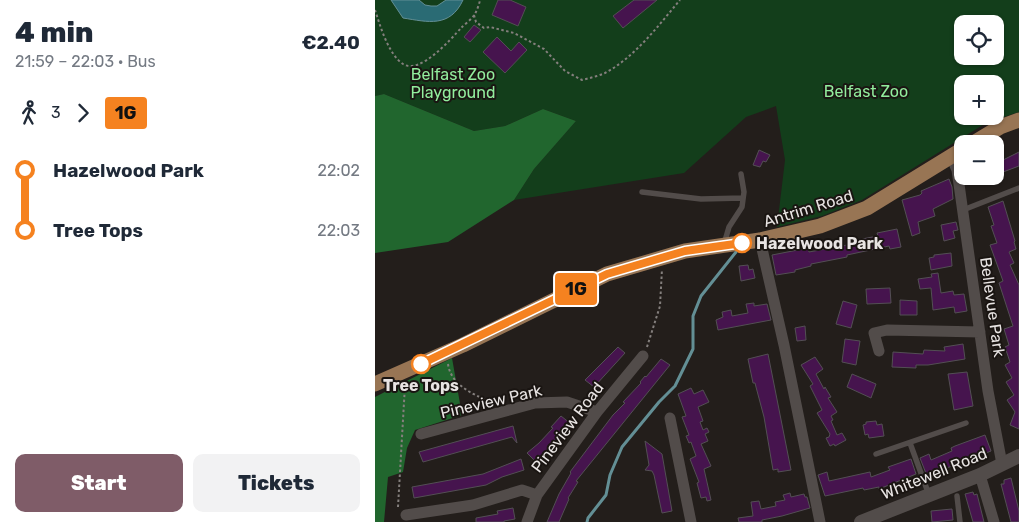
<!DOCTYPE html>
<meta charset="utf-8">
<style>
:root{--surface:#fff;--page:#f2f2f3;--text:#1f2937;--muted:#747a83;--accent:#7f5c68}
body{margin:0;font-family:Rubik,sans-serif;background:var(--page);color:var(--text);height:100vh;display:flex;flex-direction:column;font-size:19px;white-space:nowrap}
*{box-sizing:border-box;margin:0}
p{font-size:16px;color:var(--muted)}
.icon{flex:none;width:28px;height:28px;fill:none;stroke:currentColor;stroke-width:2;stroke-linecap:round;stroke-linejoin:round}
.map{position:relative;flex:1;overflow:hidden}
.drawer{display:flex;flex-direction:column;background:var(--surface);width:375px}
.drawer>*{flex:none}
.badge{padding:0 10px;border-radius:4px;font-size:18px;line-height:32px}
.fabs{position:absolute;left:579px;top:15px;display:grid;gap:10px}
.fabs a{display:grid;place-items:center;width:50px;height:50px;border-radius:10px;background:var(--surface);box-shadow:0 1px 4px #0004;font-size:25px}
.map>.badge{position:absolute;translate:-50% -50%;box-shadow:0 0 0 2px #fff}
.legs{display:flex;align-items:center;gap:8px;height:55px;padding:0 15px;font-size:16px}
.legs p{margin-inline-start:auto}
.head{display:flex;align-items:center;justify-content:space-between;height:85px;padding:0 15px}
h1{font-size:28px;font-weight:800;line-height:38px}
.primary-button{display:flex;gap:10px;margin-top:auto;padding:10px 15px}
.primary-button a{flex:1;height:58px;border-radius:10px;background:var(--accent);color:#fff;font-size:20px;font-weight:800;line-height:58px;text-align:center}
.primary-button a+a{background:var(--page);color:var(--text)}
ul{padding:0 15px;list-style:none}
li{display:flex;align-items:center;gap:18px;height:60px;font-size:19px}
li i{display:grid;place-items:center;width:8px;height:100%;margin:0 6px;background:currentColor}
li i::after{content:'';width:12px;height:12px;margin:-6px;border:4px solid;border-radius:50%;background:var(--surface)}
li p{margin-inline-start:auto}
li:first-child i{background:linear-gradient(#0000 50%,currentColor 0)}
li:last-child i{background:linear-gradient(currentColor 50%,#0000 0)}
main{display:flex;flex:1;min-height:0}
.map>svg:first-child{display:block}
</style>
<main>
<section class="drawer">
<div class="head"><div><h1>4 min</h1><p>21:59 – 22:03 · Bus</p></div><b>€2.40</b></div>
<div class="legs"><svg class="icon" aria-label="walk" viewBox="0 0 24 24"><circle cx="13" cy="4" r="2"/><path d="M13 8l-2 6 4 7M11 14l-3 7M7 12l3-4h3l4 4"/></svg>3<svg class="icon" aria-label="forward" viewBox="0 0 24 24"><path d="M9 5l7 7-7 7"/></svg><b class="badge" style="background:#f58220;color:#111">1G</b></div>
<ul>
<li><i style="color:#f58220"></i><b>Hazelwood Park</b><p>22:02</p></li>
<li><i style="color:#f58220"></i><b>Tree Tops</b><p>22:03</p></li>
</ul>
<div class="primary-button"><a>Start</a><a>Tickets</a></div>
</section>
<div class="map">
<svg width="644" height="522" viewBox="0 0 644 522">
<rect width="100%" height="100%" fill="#231e1b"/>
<path fill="#133e1b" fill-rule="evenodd" d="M0,0H644V112L611,123L487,200L447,216L402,227L410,160L401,106L371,117L309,173L139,200L159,169L201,121L168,109L130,126L99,131L9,94L0,96ZM588,24H620V56H588ZM588,84H620V116H588Z"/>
<path fill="#21662e" d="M9,94L99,131L130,126L168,109L201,121L159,169L139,200L73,242L0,253V96Z
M77,358L87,415L40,430L32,448L28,472L13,477L9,522H0V397Z"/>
<path fill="#2a6b74" stroke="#638f95" d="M16,0H44L50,5L56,6H62L71,0H88C75,28 53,22 28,18Z"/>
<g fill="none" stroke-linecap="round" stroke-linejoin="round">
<path stroke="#638f95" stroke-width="3" d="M212,522L213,518L231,495L235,475L247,447L284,402L300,386L318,349V316L326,296L361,252"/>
</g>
<path fill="#46144e" stroke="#534f54" d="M123,0H135L151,7L143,26L117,15Z
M259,0H282L248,28L238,16Z
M99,25L106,30L95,42L89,37Z
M122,37L136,51L144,42L152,50L130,73L108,52Z
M384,150L395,155L391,162L388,161L385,167L378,165Z
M644,152V166L620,175V164Z
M574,179L577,187L578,199L558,209L560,216L543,222L545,233L537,236L527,200L545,195L547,193L546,191Z
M628,201L640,241L639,242L641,249L634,252L639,263L635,265L644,285V429L635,425L640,412L632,400L639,395L631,382L637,378L630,365L635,362L630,347L634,345L629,329L638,326L624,283L628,281L615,245L622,243L616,226L619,225L613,207Z
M581,222L583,230L578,231L580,238L569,241L566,225Z
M522,229L526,247L515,249L514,246L472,255V257L436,264V266L420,270V272L401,275L397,255L433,248L434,252L472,245L477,244L476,241L503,236L502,233Z
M576,253L577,266L556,270L554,258L559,257V255Z
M373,265L374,270L378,269L380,278L366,281L364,266Z
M563,273L566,293L578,291L579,295L589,294L592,311L580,313L579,307L558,310L556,288L545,289L543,279L557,277L556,274Z
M515,288L516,303L492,304L491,289Z
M525,300L542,301V315H525Z
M468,301L482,305L476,328L461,324Z
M379,303V306L392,304L396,320L343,330L341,320L348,317L347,312L356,310L357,316L373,313L371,304Z
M430,326L431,340L422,341L420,328Z
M470,339L485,341L481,365L467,362Z
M588,344L590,359L553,365H541V368L517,367L518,352L548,354L549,350L570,351L569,347Z
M243,347L250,353L219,387L210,380Z
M393,354L416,470L403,472V469L398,470L389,417L381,387L380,383H378L373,359Z
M440,357L448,369L441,374L449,389L450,387L456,397L453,398L462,412L456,416L458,420L456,421L462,435L467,433L471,440L460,446L459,444L455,446L451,438L454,437L455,434L442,413L447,410L435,386L438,384L426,365Z
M286,359L295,365L201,481L203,482L193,498L194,499L184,522H172L184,494L196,473L195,472L238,415L250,403L248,402L266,383L265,382L270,376L271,377Z
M592,372L598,406L579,410L573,374Z
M477,374L501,384L496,398L472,387Z
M316,388L319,394L328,390L334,402L323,407L328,421L325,422L328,430L332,428L334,432L330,434L333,441L326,444L336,466L329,469L336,500L332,501L331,497L326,498L322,483L324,482L315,459L321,456L316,442L314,443L311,436L314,435L307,417L311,416L303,394Z
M186,416L196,424L161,462L152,453L164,443L178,428L176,427Z
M501,421L502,425L507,424L509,436L494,438L493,434L490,435L488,425L491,424V422Z
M138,426L142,443L137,437L48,462L44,452Z
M610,435L616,451L606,455L605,452L591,458L592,460L552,476L545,458L554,454L556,460L577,451L576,448L580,446Z
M270,441L287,454L297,511L287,513L279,475L277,471L270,470L274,465Z
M146,459L149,470L127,477L111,485L39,498L37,487L108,474Z
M536,459L541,474L504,489V487L489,490L488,488L450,496L443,475L452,472L454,481L495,472L496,477L515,470L513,467Z
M636,478L644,511V522H636L626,484H629V480Z
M598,492L599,495L602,494L609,522H598L590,494Z
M415,493L416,497L429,494L430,497H432L435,508L407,516L387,520V522H364L363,518L378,516L376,502L384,501L386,509L401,506L400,502L410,500L408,495Z
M138,508L140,519L129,521V522H101V518L123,514L122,511Z
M577,509L578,520L557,522L556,511Z"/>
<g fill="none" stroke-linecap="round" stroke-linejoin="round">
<path stroke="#847f7d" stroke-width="2" stroke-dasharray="2.5 2.5" stroke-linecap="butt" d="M0,10C5,25 13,54 28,64C45,75 76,39 86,28C90,24 97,19 100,14C102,10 104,5 105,0
M99,15L101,22L109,28L115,27L139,33L169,49L190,71L207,80C215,78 223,76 230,73C260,57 283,26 305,0
M272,347L285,306L287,269
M73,364C76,386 100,395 118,403
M23,507L30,385"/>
<path stroke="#524c4a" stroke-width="5.5" d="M267,192L326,199L368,198
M588,210L644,188
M349,244L354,227L367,207L369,192L366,174
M535,443L554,495
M501,454L591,423
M582,496L585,522"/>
<path stroke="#524c4a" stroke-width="11" d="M576,156L582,170L613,391L627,464
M385,240L409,345L445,522
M504,351L499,333L512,330L605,332
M295,418L316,522
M46,434L160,403L192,402L222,412
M605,475L619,522
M31,515L98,505L147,490L162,495
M152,522L162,495L222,412L268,356"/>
<path stroke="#524c4a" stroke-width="14" d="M486,522L605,475L644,456"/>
<path stroke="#987554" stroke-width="15" d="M597,144L625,127L644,120
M0,384L88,345L232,274L310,251L385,240L445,226L492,208L588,149"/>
</g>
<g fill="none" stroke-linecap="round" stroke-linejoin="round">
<g stroke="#fff" stroke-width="11">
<path id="line-1" d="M46,364L232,274L310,251L367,243"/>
</g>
<use href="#line-1" stroke="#f58220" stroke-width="8"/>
</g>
<g fill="#fff" stroke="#f58220" stroke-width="2.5">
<circle cx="367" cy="243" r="9"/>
<circle cx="46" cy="364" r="9"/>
</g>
<g text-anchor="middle" stroke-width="4" stroke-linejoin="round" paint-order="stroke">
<g font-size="16" fill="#92ed9d" stroke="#1a1512">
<text x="78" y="80">Belfast Zoo<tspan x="78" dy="18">Playground</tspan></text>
<text x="491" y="97">Belfast Zoo</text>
</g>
<g font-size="16" fill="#e8e4e3" stroke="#1a1512">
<text transform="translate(433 208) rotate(-17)" y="6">Antrim Road</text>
<text transform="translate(618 307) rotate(82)" y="6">Bellevue Park</text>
<text transform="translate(116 401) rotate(-13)" y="6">Pineview Park</text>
<text transform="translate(192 427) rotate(-53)" y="6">Pineview Road</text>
<text transform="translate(559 473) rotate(-22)" y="6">Whitewell Road</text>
</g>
<g font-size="16" font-weight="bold" fill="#e8e4e3" stroke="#1a1512" text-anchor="start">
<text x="381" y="249">Hazelwood Park</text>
<text x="46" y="391" text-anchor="middle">Tree Tops</text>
</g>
</g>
</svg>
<div class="fabs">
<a><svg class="icon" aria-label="locate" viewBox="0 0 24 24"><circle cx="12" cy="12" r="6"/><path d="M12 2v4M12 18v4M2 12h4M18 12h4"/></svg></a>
<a>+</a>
<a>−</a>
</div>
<b class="badge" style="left:201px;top:289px;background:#f58220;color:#111">1G</b>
</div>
</main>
